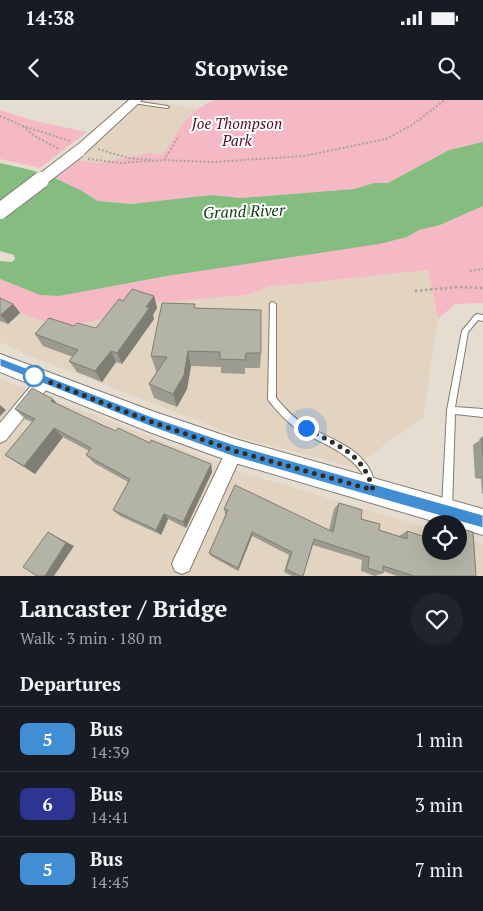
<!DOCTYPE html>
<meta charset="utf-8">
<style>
:root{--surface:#171b24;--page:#20242c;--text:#f1f3f6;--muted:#9ea1a6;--line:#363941}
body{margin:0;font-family:"PT Serif",serif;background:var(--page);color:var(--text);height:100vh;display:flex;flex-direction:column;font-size:19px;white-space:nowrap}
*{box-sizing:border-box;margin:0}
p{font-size:16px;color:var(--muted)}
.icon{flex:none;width:28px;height:28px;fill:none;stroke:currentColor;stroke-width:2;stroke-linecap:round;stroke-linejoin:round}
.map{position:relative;height:476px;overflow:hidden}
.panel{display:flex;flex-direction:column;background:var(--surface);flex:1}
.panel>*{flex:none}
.badge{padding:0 10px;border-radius:8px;font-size:18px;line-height:32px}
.buttons{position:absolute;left:422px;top:415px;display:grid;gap:10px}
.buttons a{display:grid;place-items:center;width:45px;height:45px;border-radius:50%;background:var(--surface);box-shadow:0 5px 20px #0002;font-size:25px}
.you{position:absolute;width:25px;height:25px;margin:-12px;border:4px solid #fff;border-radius:50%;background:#1a73e8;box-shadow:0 0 0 8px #1a73e833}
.map>.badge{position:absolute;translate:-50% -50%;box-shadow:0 0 0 2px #fff}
h2{padding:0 20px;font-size:19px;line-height:45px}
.round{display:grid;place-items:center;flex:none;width:52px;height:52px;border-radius:26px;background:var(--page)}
.head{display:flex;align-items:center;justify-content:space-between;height:85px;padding:0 20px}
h1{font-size:24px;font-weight:800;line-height:38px}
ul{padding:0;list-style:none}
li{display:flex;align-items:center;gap:15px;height:65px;padding:0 20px;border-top:1px solid var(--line)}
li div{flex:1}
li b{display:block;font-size:19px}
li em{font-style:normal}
li .badge{min-width:55px;font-weight:700;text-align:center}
.status{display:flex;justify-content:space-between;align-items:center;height:35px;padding:0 25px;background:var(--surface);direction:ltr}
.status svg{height:14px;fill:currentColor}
header{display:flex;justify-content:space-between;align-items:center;height:65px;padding:0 20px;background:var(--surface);font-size:22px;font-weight:800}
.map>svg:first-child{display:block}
</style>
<div class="status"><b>14:38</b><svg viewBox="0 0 49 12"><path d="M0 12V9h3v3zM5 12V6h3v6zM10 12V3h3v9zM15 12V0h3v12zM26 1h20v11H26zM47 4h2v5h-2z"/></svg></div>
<header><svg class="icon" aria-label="back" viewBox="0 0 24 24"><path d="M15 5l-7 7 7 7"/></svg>Stopwise<svg class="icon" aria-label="search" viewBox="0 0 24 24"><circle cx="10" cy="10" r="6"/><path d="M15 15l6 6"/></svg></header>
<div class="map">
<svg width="483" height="476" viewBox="0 0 483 476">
<rect width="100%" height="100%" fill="#e6ddd1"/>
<path fill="#e2d4c1" d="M145,0L197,9L190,14L163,55L149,53L100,63L78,60Z
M428,170L438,219L423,318L353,367L248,340L35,258L0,242V202L30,217L145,201L167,202L247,195L268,187Z
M0,279L245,373L431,429V451H459V437L483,444V476H0V430L2,427L0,426Z"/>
<path fill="#f5b9c5" d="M215,0H483V42L449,50L388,83L374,84L354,89L241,98L211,95L131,104L98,101L82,91L55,78L78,60L100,63L149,53L163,55C180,29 185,12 215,0Z
M0,10L31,20L87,32L40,68L0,59Z
M483,106V203L455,204L438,219L428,170L268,187L247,195L167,202L145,201L98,220L67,227L30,217L0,202V179L40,195L59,196L167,176L407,137L419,130L440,125Z"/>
<path fill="#85bd81" d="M483,42V106L440,125L419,130L407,137L379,144L167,176L59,196L40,195L0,179V161L12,162L15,159L14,155L0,151V63L31,70L55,78L82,91L98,101L131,104L211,95L241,98L354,89L374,83H388L449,50Z"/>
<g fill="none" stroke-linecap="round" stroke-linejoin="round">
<g stroke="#847b70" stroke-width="2">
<path id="service" d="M134,1L167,6L169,7L167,8L133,3L132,2Z
M271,202H273L276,204V298C285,308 292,317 304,324C326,338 357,345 370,370C372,374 374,379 375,384L374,387L371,388L368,387C366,382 365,377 362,373C347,350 319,343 297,329C286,321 278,312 269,301L268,299L270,204Z
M477,214L483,215V221L478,220L468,232L455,307L483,309V317L455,314L452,408L450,411L447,413L444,411L442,408L447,310L462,231L475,215Z"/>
</g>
<g stroke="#847b70" stroke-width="2">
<path id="minor" d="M45,274L50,275L52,280L50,285L6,340L0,343V323L40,275Z
M235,343L241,345L243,351L189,471L182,474L175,471L172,464L175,457L229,345Z"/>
</g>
<g stroke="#847b70" stroke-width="2">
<path id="secondary" d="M129,0H142L84,54H74L72,51L74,48Z
M0,254L152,311L235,339L483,409V435L459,428V424H443L235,363L152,333L0,272Z"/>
</g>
<path stroke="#aaa399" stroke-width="2" stroke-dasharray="2 2" stroke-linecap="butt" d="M0,16L23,26L70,41
M23,26L33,35L59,49
M98,49L128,58L151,60
M88,59L120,63L164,60L213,62L304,56L386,39L412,25L445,0
M164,60L179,36
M470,171L483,169"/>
<path stroke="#aaa399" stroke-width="2.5" stroke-dasharray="2.5 2.5" stroke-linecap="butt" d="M415,191L457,187L483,188"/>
<use href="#service" fill="#fff" fill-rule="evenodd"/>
<use href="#minor" fill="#fff" fill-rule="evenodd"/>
<use href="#secondary" fill="#fff" fill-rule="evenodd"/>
<g stroke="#847b70" stroke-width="14" stroke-linecap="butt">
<path id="secondary-bridge-far1" d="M40,81L79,51"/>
</g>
<g stroke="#847b70" stroke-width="18" stroke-linecap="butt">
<path id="secondary-bridge" d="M0,111L41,80"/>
</g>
<use href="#secondary-bridge-far1" stroke="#fff" stroke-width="12"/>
<use href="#secondary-bridge" stroke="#fff" stroke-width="16"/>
</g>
<path fill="#9b9b8f" d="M154,196L157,208L153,215L154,219L122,264L116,262L102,282L77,272L69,261L73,257L43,246L35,234L74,226L96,228L123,201Z
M0,198L13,204L20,213L8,224L0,221Z
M195,204V208L261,253L260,268H245V274L221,273V267L191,266L187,289L177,307L154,298L149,284L157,271H156L151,256Z
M59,305L100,324L116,331L211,364L212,372L186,428L168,419L161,435L120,416L113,410L128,382L94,363L86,355L89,351L63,337L35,374L17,363L5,355L32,322L25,319L15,309Z
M483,336V394L482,393L481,379L475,378L473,345L480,340L479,339Z
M339,403L379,430L399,436L407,431L424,436V426L435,421L445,424H431V451L476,476H397L383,471V473L375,476L361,471L362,460L313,445L303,476H292L284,472L289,455L252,436L238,471L211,456L209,453L226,415L225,414L224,409L329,430L334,409Z"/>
<path fill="#7e7e74" d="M154,196L157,208L153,215L154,219L122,264L117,253L146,207Z
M13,204L20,213L8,224L1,215Z
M111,251L116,262L102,282L95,271Z
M188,251L191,266L187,289L177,307L173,294Z
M53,299L62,309L51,301Z
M0,305L6,310L0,316Z
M54,328L63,337L35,374L24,366Z
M211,364L212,372L186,428L183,422Z
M164,414L168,419L161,435L156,430Z
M48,432L74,446L54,476H45Z
M252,432V436L238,471V468Z"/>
<path fill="#b4b4a6" stroke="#7e7e74" d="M132,189L154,196L146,207H150L117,253L111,251L95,271L69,261L78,250L35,234L49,218L74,226L77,223L96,228L119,199L123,201Z
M0,198L13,204L1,215H0Z
M162,203L195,204L194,208L261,210V253H246L245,260L220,259V252L188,251L184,275L173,294L149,284L167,257L151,256Z
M32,288L53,299L51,301L100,324L116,331L118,328L150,343L151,340L211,364L183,422L164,414L156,430L113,410L130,379L86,355L91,348L54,328L24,366L5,355L35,319L15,309Z
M482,339H483V356Z
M235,385L333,432L339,403L362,410L361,419L380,424L379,430L407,439V431L431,439V451H459V428L473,432L476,476H414L383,466V473L368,468L369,457L314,439L303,476H300L286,469L292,452L252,432L238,468L209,453L228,410L224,409Z
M435,421L445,424H435Z
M48,432L66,443L45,476H37L23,467Z"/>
<path fill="#418ed3" stroke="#fff" d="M0,258L152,317L235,345L483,415V428L235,357L152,327L0,266Z"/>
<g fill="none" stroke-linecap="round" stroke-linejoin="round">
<path stroke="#302d28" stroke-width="5" stroke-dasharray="0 9" d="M34,276L152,322L235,351L373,390C363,352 337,346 306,328"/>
</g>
<circle fill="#fff" stroke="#418ed3" stroke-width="2.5" cx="34" cy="276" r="10"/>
<g text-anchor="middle" stroke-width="4" stroke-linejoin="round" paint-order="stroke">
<g font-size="15" font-style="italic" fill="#560c26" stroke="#fff">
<text x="237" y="29">Joe Thompson<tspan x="237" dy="17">Park</tspan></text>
</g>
<g font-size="16" font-style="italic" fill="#113910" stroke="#fff">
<text transform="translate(244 111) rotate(-2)" y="6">Grand River</text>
</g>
</g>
</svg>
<div class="buttons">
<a><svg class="icon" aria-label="locate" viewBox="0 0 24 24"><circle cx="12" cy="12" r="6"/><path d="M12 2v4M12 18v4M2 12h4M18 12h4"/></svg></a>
</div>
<div class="you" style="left:306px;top:328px"></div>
</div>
<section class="panel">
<div class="head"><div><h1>Lancaster / Bridge</h1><p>Walk · 3 min · 180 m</p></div><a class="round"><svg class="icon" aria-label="heart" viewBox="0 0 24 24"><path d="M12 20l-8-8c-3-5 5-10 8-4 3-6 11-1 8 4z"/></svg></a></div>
<h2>Departures</h2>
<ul>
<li><span class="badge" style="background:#418ed3;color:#fff">5</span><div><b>Bus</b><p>14:39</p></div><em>1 min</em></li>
<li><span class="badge" style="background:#2e3491;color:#fff">6</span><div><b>Bus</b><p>14:41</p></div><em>3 min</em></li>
<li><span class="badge" style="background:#418ed3;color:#fff">5</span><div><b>Bus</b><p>14:45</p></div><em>7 min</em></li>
</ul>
</section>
